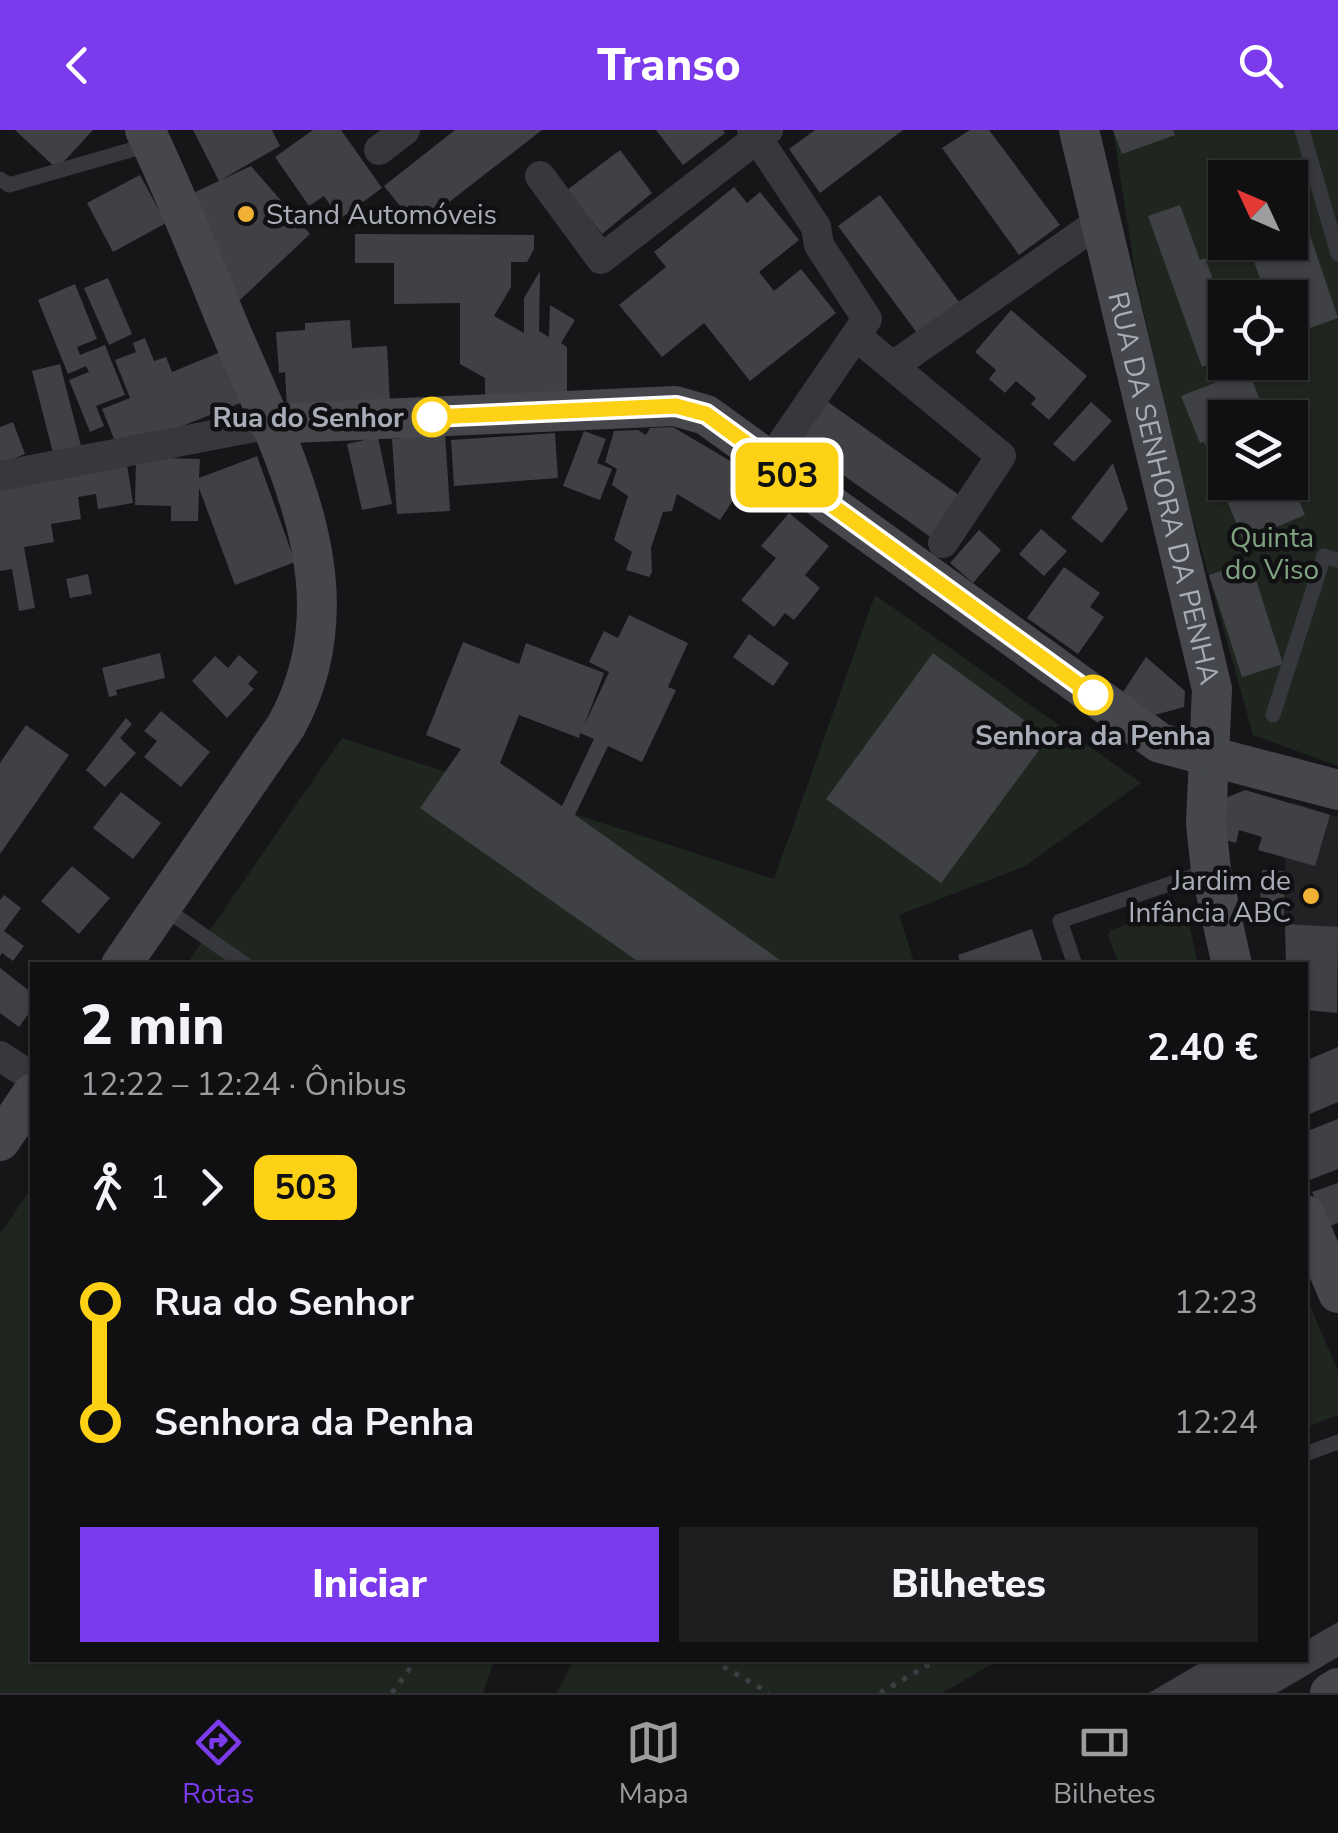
<!DOCTYPE html>
<html lang="pt">
<meta charset="utf-8">
<style>
:root{--surface:#101012;--page:#1e1e20;--text:#f1f3f6;--muted:#9c9d9f;--line:#303032;--accent:#7c3aed}
body{margin:0;font-family:"Nunito Sans",sans-serif;background:var(--page);color:var(--text);height:100vh;display:flex;flex-direction:column;font-size:38px;white-space:nowrap}
*{box-sizing:border-box;margin:0}
p{font-size:32px;color:var(--muted)}
.icon{flex:none;width:55px;height:55px;fill:none;stroke:currentColor;stroke-width:2;stroke-linecap:round;stroke-linejoin:round}
.map{position:relative;flex:1;overflow:hidden}
.details{position:absolute;left:30px;top:832px;width:1278px;height:700px;display:flex;flex-direction:column;background:var(--surface);border-radius:0px;box-shadow:0 2px 8px #0004,0 0 0 2px var(--line)}
.details>*{flex:none}
.badge{padding:0 20px;border-radius:15px;font-size:35px;line-height:65px}
.needle{width:65px;rotate:314deg}
.tools{position:absolute;left:1208px;top:30px;display:grid;gap:20px}
.tools a{display:grid;place-items:center;width:100px;height:100px;border-radius:0px;background:var(--surface);box-shadow:0 2px 8px #0004,0 0 0 2px var(--line);font-size:50px}
.map>.badge{position:absolute;translate:-50% -50%;box-shadow:0 0 0 5px #fff}
.legs{display:flex;align-items:center;gap:15px;height:110px;padding:0 50px;font-size:32px}
.legs p{margin-inline-start:auto}
.summary{display:flex;align-items:center;justify-content:space-between;height:170px;padding:0 50px}
h1{font-size:55px;font-weight:800;line-height:75px}
.primary-button{display:flex;gap:20px;margin-top:auto;padding:20px 50px}
.primary-button a{flex:1;height:115px;border-radius:0px;background:var(--accent);color:#fff;font-size:40px;font-weight:800;line-height:115px;text-align:center}
.primary-button a+a{background:var(--page);color:var(--text)}
ul{padding:0 50px;list-style:none}
li{display:flex;align-items:center;gap:35px;height:120px;font-size:38px}
li i{display:grid;place-items:center;width:15px;height:100%;margin:0 12px;background:currentColor}
li i::after{content:'';width:25px;height:25px;margin:-12px;border:8px solid;border-radius:50%;background:var(--surface)}
li p{margin-inline-start:auto}
li:first-child i{background:linear-gradient(#0000 50%,currentColor 0)}
li:last-child i{background:linear-gradient(currentColor 50%,#0000 0)}
header{display:flex;justify-content:space-between;align-items:center;height:130px;padding:0 50px;background:var(--accent);color:#fff;font-size:45px;font-weight:800}
.dock{display:flex;justify-content:space-around;align-items:center;height:140px;border-top:2px solid var(--line);background:var(--surface);font-size:28px;color:var(--muted)}
.dock a{display:grid;justify-items:center;gap:5px}
.dock .on{color:var(--accent)}
.map>svg:first-child{display:block}
</style>
<header><svg class="icon" aria-label="back" viewBox="0 0 24 24"><path d="M15 5l-7 7 7 7"/></svg>Transo<svg class="icon" aria-label="search" viewBox="0 0 24 24"><circle cx="10" cy="10" r="6"/><path d="M15 15l6 6"/></svg></header>
<div class="map">
<svg width="1338" height="1563" viewBox="0 0 1338 1563">
<rect width="100%" height="100%" fill="#161618"/>
<path fill="#222225" d="M1295,673L1338,687L1337,883L1305,880V835H1286L1285,728L1279,726Z"/>
<path fill="#1e261f" fill-rule="evenodd" d="M1113,0H1338V636L1253,605L1183,353L1136,148ZM1225,48H1290V112H1225ZM1225,168H1290V232H1225ZM1225,288H1290V352H1225Z
M875,465L1141,653L1025,736L899,785L915,835H186L342,608L774,749Z
M1185,774L1198,835H1119L1108,805L1111,800Z
M32,1057V1530H494L483,1563H0V1104Z
M1305,1164L1338,1241V1285L1305,1298Z
M574,1530H999L942,1563H557Z"/>
<path fill="#404145" fill-rule="evenodd" d="M15,0H93L57,39Z
M193,0H272L280,16L219,51Z
M313,0H341L382,58L340,89L324,66L309,76L275,27Z
M455,0H542L417,97L384,56Z
M656,0H723L725,3L683,35Z
M815,0H903L820,63L789,19Z
M970,0H989L1060,95L1019,125L942,18Z
M1113,0H1173L1175,5L1122,24Z
M620,20L652,63L602,104L567,60Z
M1285,34L1290,48H1251L1250,47Z
M251,36L310,104L239,171L191,64Z
M140,45L166,93L113,122L87,73Z
M1291,49L1338,188L1290,205V168H1225V228L1202,237L1148,86L1180,75L1200,130L1205,128L1219,166L1261,151L1247,112H1290Z
M734,57L747,73L760,62L799,110L759,142L774,161L801,139L836,183L750,251L704,193L662,227L619,175L666,137L654,122Z
M880,65L959,172L917,203L838,96Z
M355,104L534,105V119L527,132H511V157L494,186L524,203V168L540,141L539,201L549,207L550,175L575,190L561,213L567,217V264L485,270V248L460,234V173L394,174V133H355Z
M108,148L132,204L109,215L84,158Z
M75,154L97,209L77,217L80,225L105,215L125,265L96,276L104,296L90,302L69,250L89,242L86,236L68,244L38,170Z
M1011,180L1087,246L1049,290L1031,274L1036,268L1016,251L1005,263L989,249L996,240L975,222Z
M350,190L352,218L387,216L390,273L287,279L285,242L279,243L276,202L305,200V193Z
M145,208L154,231L166,227L172,242L223,221L243,272L119,321L102,279L130,268L115,230L136,222L133,213Z
M60,234L81,316L53,323L32,241Z
M1248,240L1267,288H1225V352H1292L1305,385L1274,398L1277,406L1246,418L1204,312L1200,313L1181,266Z
M821,267L962,367L932,408L791,308Z
M1091,272L1112,291L1074,332L1053,314Z
M13,292L25,324L0,334V297Z
M673,297L747,341L742,357L720,390L677,364L672,381L663,382L651,418L652,442L649,447L626,440L632,422L614,410L628,366L612,355L617,339L605,332L614,301L638,300L646,305L650,298Z
M584,301L606,309L597,333L612,339L600,370L563,356Z
M445,303L450,381L397,384L392,309Z
M555,303L558,348L454,356L451,310Z
M378,307L392,374L362,380L347,314Z
M257,326L295,432L235,455L199,358L198,391H171V376L135,375L136,327L200,329L199,348Z
M1113,333L1128,379L1102,413L1071,388Z
M127,335L133,373L98,379L96,364L78,367L81,389L51,394L54,412L24,417L35,478L19,481L12,439L0,441V356Z
M789,383L829,416L805,445L820,458L794,490L785,483L774,497L741,470L776,428L761,416Z
M1041,399L1067,421L1044,446L1019,424Z
M979,400L1001,420L973,453L950,433Z
M1250,431L1283,534L1242,547L1209,445Z
M1064,437L1100,463L1090,477L1104,487L1078,524L1027,488Z
M88,444L92,464L70,468L66,449Z
M629,485L688,513L668,557L676,560L642,632L608,616L575,685L787,835H643L420,678L461,619L426,605L463,512L519,534L526,513L604,543L584,596L609,542L589,532L604,501L618,508ZM519,585L579,608L580,603L594,609L562,676L500,633Z
M749,504L789,533L773,556L733,527Z
M160,523L165,548L116,560L117,565L109,567L102,538Z
M933,523L1048,608L941,753L826,669Z
M239,525L258,542L248,554L254,559L227,588L192,551L215,526L228,538Z
M1146,527L1185,561L1184,577L1155,585L1123,562Z
M161,581L210,622L181,657L144,627L157,611L144,601Z
M126,588L132,594L120,608L136,623L105,657L86,640Z
M26,595L69,625L0,724V633Z
M1245,660L1330,685L1315,736L1258,720L1262,707L1239,700L1236,713L1214,707L1220,675L1228,667Z
M121,662L161,693L133,729L93,698Z
M72,736L110,768L79,804L41,771Z
M1262,740L1285,741L1284,792L1259,790Z
M4,765L21,778L4,801L24,816L13,831L2,823L0,826V770Z
M1285,794L1338,797L1337,883L1305,880V835H1286Z
M1032,799L1044,835H961L958,825Z
M0,838L32,863V879L19,897L0,883Z
M1338,917V972L1305,986V931Z
M1338,989V1039L1307,1051L1305,1002Z
M1338,1053V1093L1325,1098L1312,1062Z
M1338,1492V1527L1277,1563H1149L1205,1530H1305V1511Z"/>
<g fill="none" stroke-linecap="round" stroke-linejoin="round">
<path stroke="#3d3f44" stroke-width="5" stroke-dasharray="5 8" stroke-linecap="butt" d="M712,1530L769,1563
M392,1563L416,1530
M880,1563L937,1530"/>
<path stroke="#37383d" stroke-width="15" d="M1302,0L1338,124
M0,49L9,55L148,15
M1273,585L1324,426L1338,430
M161,776L246,835
M1075,835L1060,791L1211,740
M1305,1324L1338,1312"/>
<path stroke="#37383d" stroke-width="30" d="M752,0L816,97L819,115L867,189L769,332
M379,20L405,0
M540,46L601,129L768,0
M856,206L1001,326L943,413
M893,236L1099,92
M0,346L270,294
M0,926L32,947"/>
<g stroke="#45474d" stroke-width="40">
<path id="s1" d="M1079,0L1212,559L1206,694L1211,740L1232,835"/>
<path d="M270,294L675,276L706,285L1160,613L1338,660"/>
<path d="M121,835L286,596C361,460 283,325 229,197C202,131 176,64 145,0"/>
<path d="M0,1011L32,964"/>
<path d="M1305,1085L1338,1163"/>
<path d="M1330,1563L1338,1558"/>
</g>
</g>
<g fill="none" stroke-linecap="round" stroke-linejoin="round">
<g stroke="#fff" stroke-width="22">
<path id="line-1" d="M432,287L676,276L706,284L1093,565"/>
</g>
<use href="#line-1" stroke="#fcd116" stroke-width="15"/>
</g>
<g fill="#f2b134" stroke="#111113" stroke-width="4">
<circle cx="246" cy="84" r="10"/>
<circle cx="1311" cy="766" r="10"/>
</g>
<g fill="#fff" stroke="#fcd116" stroke-width="5">
<circle cx="432" cy="287" r="18"/>
<circle cx="1093" cy="565" r="18"/>
</g>
<g text-anchor="middle" stroke-width="9" stroke-linejoin="round" paint-order="stroke">
<g font-size="28" fill="#a8adb8" stroke="#111113" text-anchor="start">
<text x="266" y="94">Stand Automóveis</text>
<text x="1291" y="760" text-anchor="end">Jardim de<tspan x="1291" dy="32">Infância ABC</tspan></text>
</g>
<g font-size="28" font-weight="bold" fill="#a8adb8" stroke="#111113" text-anchor="end">
<text x="404" y="297">Rua do Senhor</text>
<text x="1093" y="615" text-anchor="middle">Senhora da Penha</text>
</g>
<g font-size="28" fill="#a8adb8" stroke="#111113">
<text dy="10" stroke="none"><textPath href="#s1" startOffset="368">RUA DA SENHORA DA PENHA</textPath></text>
</g>
<g font-size="28" fill="#7fa381" stroke="#111113">
<text x="1272" y="417">Quinta<tspan x="1272" dy="32">do Viso</tspan></text>
</g>
</g>
</svg>
<div class="tools">
<a><svg class="needle" viewBox="-14 -14 28 28"><path d="M0-13l5 13h-10z" fill="#e53935"/><path d="M0 13l5-13h-10z" fill="#9c9d9f"/></svg></a>
<a><svg class="icon" aria-label="locate" viewBox="0 0 24 24"><circle cx="12" cy="12" r="6"/><path d="M12 2v4M12 18v4M2 12h4M18 12h4"/></svg></a>
<a><svg class="icon" aria-label="layers" viewBox="0 0 24 24"><path d="M12 4l9 5-9 5-9-5zM3 14l9 5 9-5"/></svg></a>
</div>
<b class="badge" style="left:787px;top:345px;background:#fcd116;color:#111">503</b>
<section class="details">
<div class="summary"><div><h1>2 min</h1><p>12:22 – 12:24 · Ônibus</p></div><b>2.40 €</b></div>
<div class="legs"><svg class="icon" aria-label="walk" viewBox="0 0 24 24"><circle cx="13" cy="4" r="2"/><path d="M13 8l-2 6 4 7M11 14l-3 7M7 12l3-4h3l4 4"/></svg>1<svg class="icon" aria-label="forward" viewBox="0 0 24 24"><path d="M9 5l7 7-7 7"/></svg><b class="badge" style="background:#fcd116;color:#111">503</b></div>
<ul>
<li><i style="color:#fcd116"></i><b>Rua do Senhor</b><p>12:23</p></li>
<li><i style="color:#fcd116"></i><b>Senhora da Penha</b><p>12:24</p></li>
</ul>
<div class="primary-button"><a>Iniciar</a><a>Bilhetes</a></div>
</section>
</div>
<nav class="dock">
<a class="on"><svg class="icon" aria-label="directions" viewBox="0 0 24 24"><path d="M12 3l9 9-9 9-9-9zM9 14v-3h6M13 9l2 2-2 2"/></svg>Rotas</a>
<a><svg class="icon" aria-label="map" viewBox="0 0 24 24"><path d="M3 6l6-2 6 2 6-2v14l-6 2-6-2-6 2zM9 4v14M15 6v14"/></svg>Mapa</a>
<a><svg class="icon" aria-label="tickets" viewBox="0 0 24 24"><path d="M3 7h18v10H3zM15 7v10"/></svg>Bilhetes</a>
</nav>
